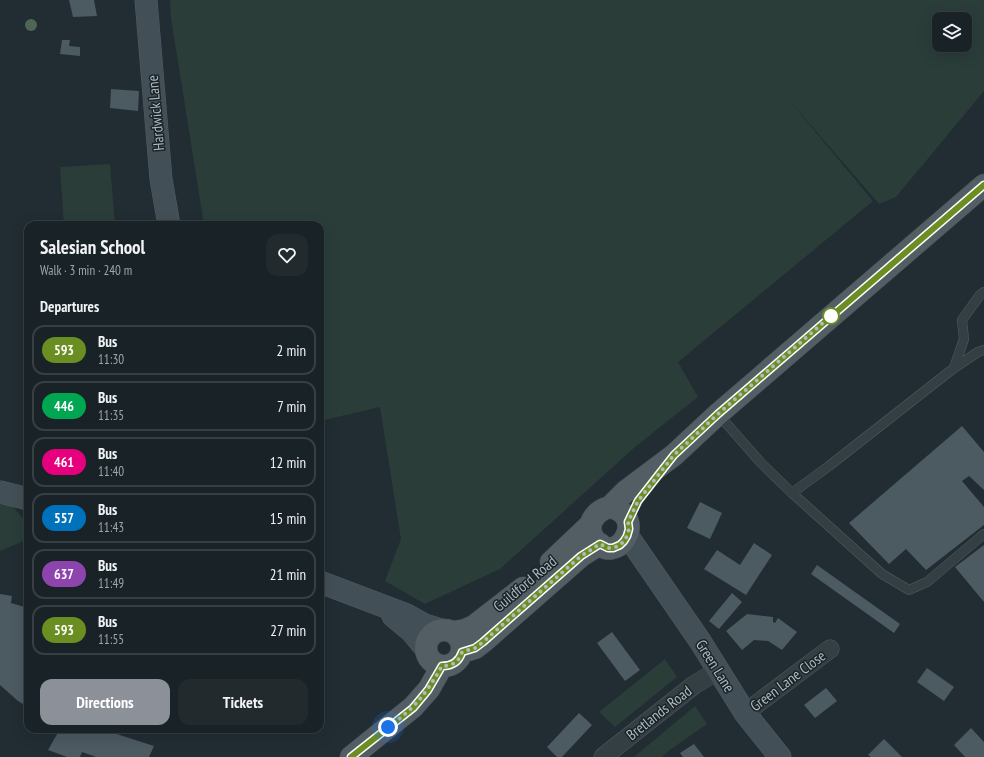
<!DOCTYPE html>
<meta charset="utf-8">
<style>
:root{--surface:#192226;--page:#222a2e;--text:#f1f3f6;--muted:#9fa4a7;--line:#373f43;--accent:#8c9099}
body{margin:0;font-family:"PT Sans Narrow",sans-serif;background:var(--page);color:var(--text);height:100vh;display:flex;flex-direction:column;font-size:15px;white-space:nowrap}
*{box-sizing:border-box;margin:0}
p{font-size:13px;color:var(--muted)}
.icon{flex:none;width:22px;height:22px;fill:none;stroke:currentColor;stroke-width:2;stroke-linecap:round;stroke-linejoin:round}
.map{position:relative;flex:1;overflow:hidden}
.panel{position:absolute;left:24px;top:221px;width:300px;height:512px;display:flex;flex-direction:column;background:var(--surface);border-radius:12px;box-shadow:0 4px 16px #0002,0 0 0 1px var(--line)}
.panel>*{flex:none}
.badge{padding:0 8px;border-radius:13px;font-size:14px;line-height:26px}
.controls{position:absolute;left:932px;top:12px;display:grid;gap:8px}
.controls a{display:grid;place-items:center;width:40px;height:40px;border-radius:8px;background:var(--surface);box-shadow:0 4px 16px #0002,0 0 0 1px var(--line);font-size:20px}
.you{position:absolute;width:20px;height:20px;margin:-10px;border:3px solid #fff;border-radius:50%;background:#1a73e8;box-shadow:0 0 0 6px #1a73e833}
.map>.badge{position:absolute;translate:-50% -50%;box-shadow:0 0 0 2px #fff}
h2{padding:0 16px;font-size:15px;line-height:36px}
.round{display:grid;place-items:center;flex:none;width:42px;height:42px;border-radius:12px;background:var(--page)}
.head{display:flex;align-items:center;justify-content:space-between;height:68px;padding:0 16px}
h1{font-size:19px;font-weight:800;line-height:30px}
.primary-button{display:flex;gap:8px;margin-top:auto;padding:8px 16px}
.primary-button a{flex:1;height:46px;border-radius:12px;background:var(--accent);color:#fff;font-size:16px;font-weight:800;line-height:46px;text-align:center}
.primary-button a+a{background:var(--page);color:var(--text)}
ul{padding:0;list-style:none}
li{display:flex;align-items:center;gap:12px;height:50px;margin:0 8px 6px;padding:0 8px;border:2px solid var(--line);border-radius:12px}
li div{flex:1}
li b{display:block;font-size:15px}
li em{font-style:normal}
li .badge{min-width:44px;font-weight:700;text-align:center}
.map>svg:first-child{display:block}
</style>
<div class="map">
<svg width="984" height="757" viewBox="0 0 984 757">
<rect width="100%" height="100%" fill="#212d33"/>
<path fill="#2a3d38" fill-rule="evenodd" d="M170,0H984V91L896,197L879,204L789,100L873,201L678,362L698,397L635,447L500,569L425,604L385,581L401,539L380,407L320,421V225H204L171,18ZM939,19H965V45H939Z
M110,164L115,225H64L60,167Z
M0,492L28,524V539L0,551Z
M665,659L677,677L615,727L599,712Z
M695,706L707,724L667,752L662,757H634Z"/>
<path fill="#4c5a61" d="M69,0H94L97,16L73,17Z
M62,40H70L69,46L80,47V56L60,54Z
M111,89L139,91L138,111L110,108Z
M962,426L984,452V490L969,476L962,481L984,507V525L926,570L906,549L889,564L849,523Z
M700,502L722,513L710,539L687,528Z
M754,543L772,555L746,595L704,569L717,550L740,565Z
M984,545V602L955,567Z
M817,565L900,624L894,633L811,574Z
M732,593L742,602L719,629L709,621Z
M0,594L12,596L11,603L28,608V707L18,701L0,685Z
M747,614L773,617V622L775,623L778,618L797,632L782,650L768,641L754,640L742,650L726,631Z
M612,632L640,670L625,681L597,643Z
M927,668L954,687L944,701L917,682Z
M826,688L837,701L815,718L804,705Z
M579,713L592,725L562,757H557L547,747Z
M971,728L984,742V757H965L954,745Z
M60,729H101L154,746L149,757H96L82,752L80,757H67L48,750Z
M884,739L902,757H871L868,755Z
M694,744L704,757H683L680,753Z"/>
<g fill="none" stroke-linecap="round" stroke-linejoin="round">
<g stroke="#525c62" stroke-width="10">
<path id="lane" d="M954,368L978,352L984,350
M718,414L761,463L792,493L882,574L909,590L927,582L984,534
M792,493L829,466L954,368L964,339L962,320L980,295L984,292"/>
</g>
<g stroke="#525c62" stroke-width="19">
<path id="street" d="M745,713L830,649
M603,757L694,685L717,671"/>
</g>
<g stroke="#525c62" stroke-width="23">
<path id="secondary" d="M146,0L161,179L169,225
M0,492L28,499
M627,535L700,641L745,713L780,757
M320,582L407,615L425,625L441,630
M393,616L411,631L426,649"/>
</g>
<g stroke="#3e474d" stroke-width="23">
<path id="primary" d="M610,507L626,491L674,455L718,414L984,185
M610,507C650,516 616,570 594,539C584,525 596,510 610,507Z
M551,562L590,525
M426 648a18 18 0 1 1 36 0a18 18 0 1 1-36 0Z
M454,632L465,630L474,626L523,588
M462,652L475,648L483,642L581,556L600,544
M351,757L413,707L429,689L442,666"/>
</g>
<use href="#lane" stroke="#343f44" stroke-width="9"/>
<use href="#street" stroke="#343f44" stroke-width="18"/>
<use href="#secondary" stroke="#434f56" stroke-width="22"/>
<use href="#primary" stroke="#525e64" stroke-width="22"/>
</g>
<circle fill="#4d6655" cx="31" cy="25" r="6"/>
<g fill="none" stroke-linecap="round" stroke-linejoin="round">
<g stroke="#fff" stroke-width="9">
<path id="line" d="M351,757L413,708L428,690L442,666C452,666 459,662 462,652L475,648L483,642L581,556L600,544L608,548H613L620,545L624,541L627,536L629,529L628,522L638,501L674,455L718,414L984,185"/>
</g>
<use href="#line" stroke="#6b8e23" stroke-width="6"/>
<path stroke="#aebac1" stroke-width="4" stroke-dasharray="0 7.2" d="M388,727C414,709 426,694 442,666C452,666 459,662 462,652L475,648L483,642L581,556L600,544L608,548H613L620,545L624,541L627,536L629,529L628,522L638,501L674,455L718,414L831,316"/>
</g>
<circle fill="#fff" stroke="#6b8e23" stroke-width="2" cx="831" cy="316" r="8"/>
<g text-anchor="middle" stroke-width="3" stroke-linejoin="round" paint-order="stroke">
<g font-size="15" fill="#aebac1" stroke="#1a2328">
<text transform="translate(156 113) rotate(-95)" y="5">Hardwick Lane</text>
<text transform="translate(525 584) rotate(-40)" y="5">Guildford Road</text>
<text transform="translate(715 666) rotate(58)" y="5">Green Lane</text>
<text transform="translate(788 681) rotate(-37)" y="5">Green Lane Close</text>
<text transform="translate(659 713) rotate(-38)" y="5">Bretlands Road</text>
</g>
</g>
</svg>
<div class="controls">
<a><svg class="icon" aria-label="layers" viewBox="0 0 24 24"><path d="M12 4l9 5-9 5-9-5zM3 14l9 5 9-5"/></svg></a>
</div>
<div class="you" style="left:388px;top:727px"></div>
<section class="panel">
<div class="head"><div><h1>Salesian School</h1><p>Walk · 3 min · 240 m</p></div><a class="round"><svg class="icon" aria-label="heart" viewBox="0 0 24 24"><path d="M12 20l-8-8c-3-5 5-10 8-4 3-6 11-1 8 4z"/></svg></a></div>
<h2>Departures</h2>
<ul>
<li><span class="badge" style="background:#6b8e23;color:#fff">593</span><div><b>Bus</b><p>11:30</p></div><em>2 min</em></li>
<li><span class="badge" style="background:#00a651;color:#fff">446</span><div><b>Bus</b><p>11:35</p></div><em>7 min</em></li>
<li><span class="badge" style="background:#e6007e;color:#fff">461</span><div><b>Bus</b><p>11:40</p></div><em>12 min</em></li>
<li><span class="badge" style="background:#0072bc;color:#fff">557</span><div><b>Bus</b><p>11:43</p></div><em>15 min</em></li>
<li><span class="badge" style="background:#8e44ad;color:#fff">637</span><div><b>Bus</b><p>11:49</p></div><em>21 min</em></li>
<li><span class="badge" style="background:#6b8e23;color:#fff">593</span><div><b>Bus</b><p>11:55</p></div><em>27 min</em></li>
</ul>
<div class="primary-button"><a>Directions</a><a>Tickets</a></div>
</section>
</div>
